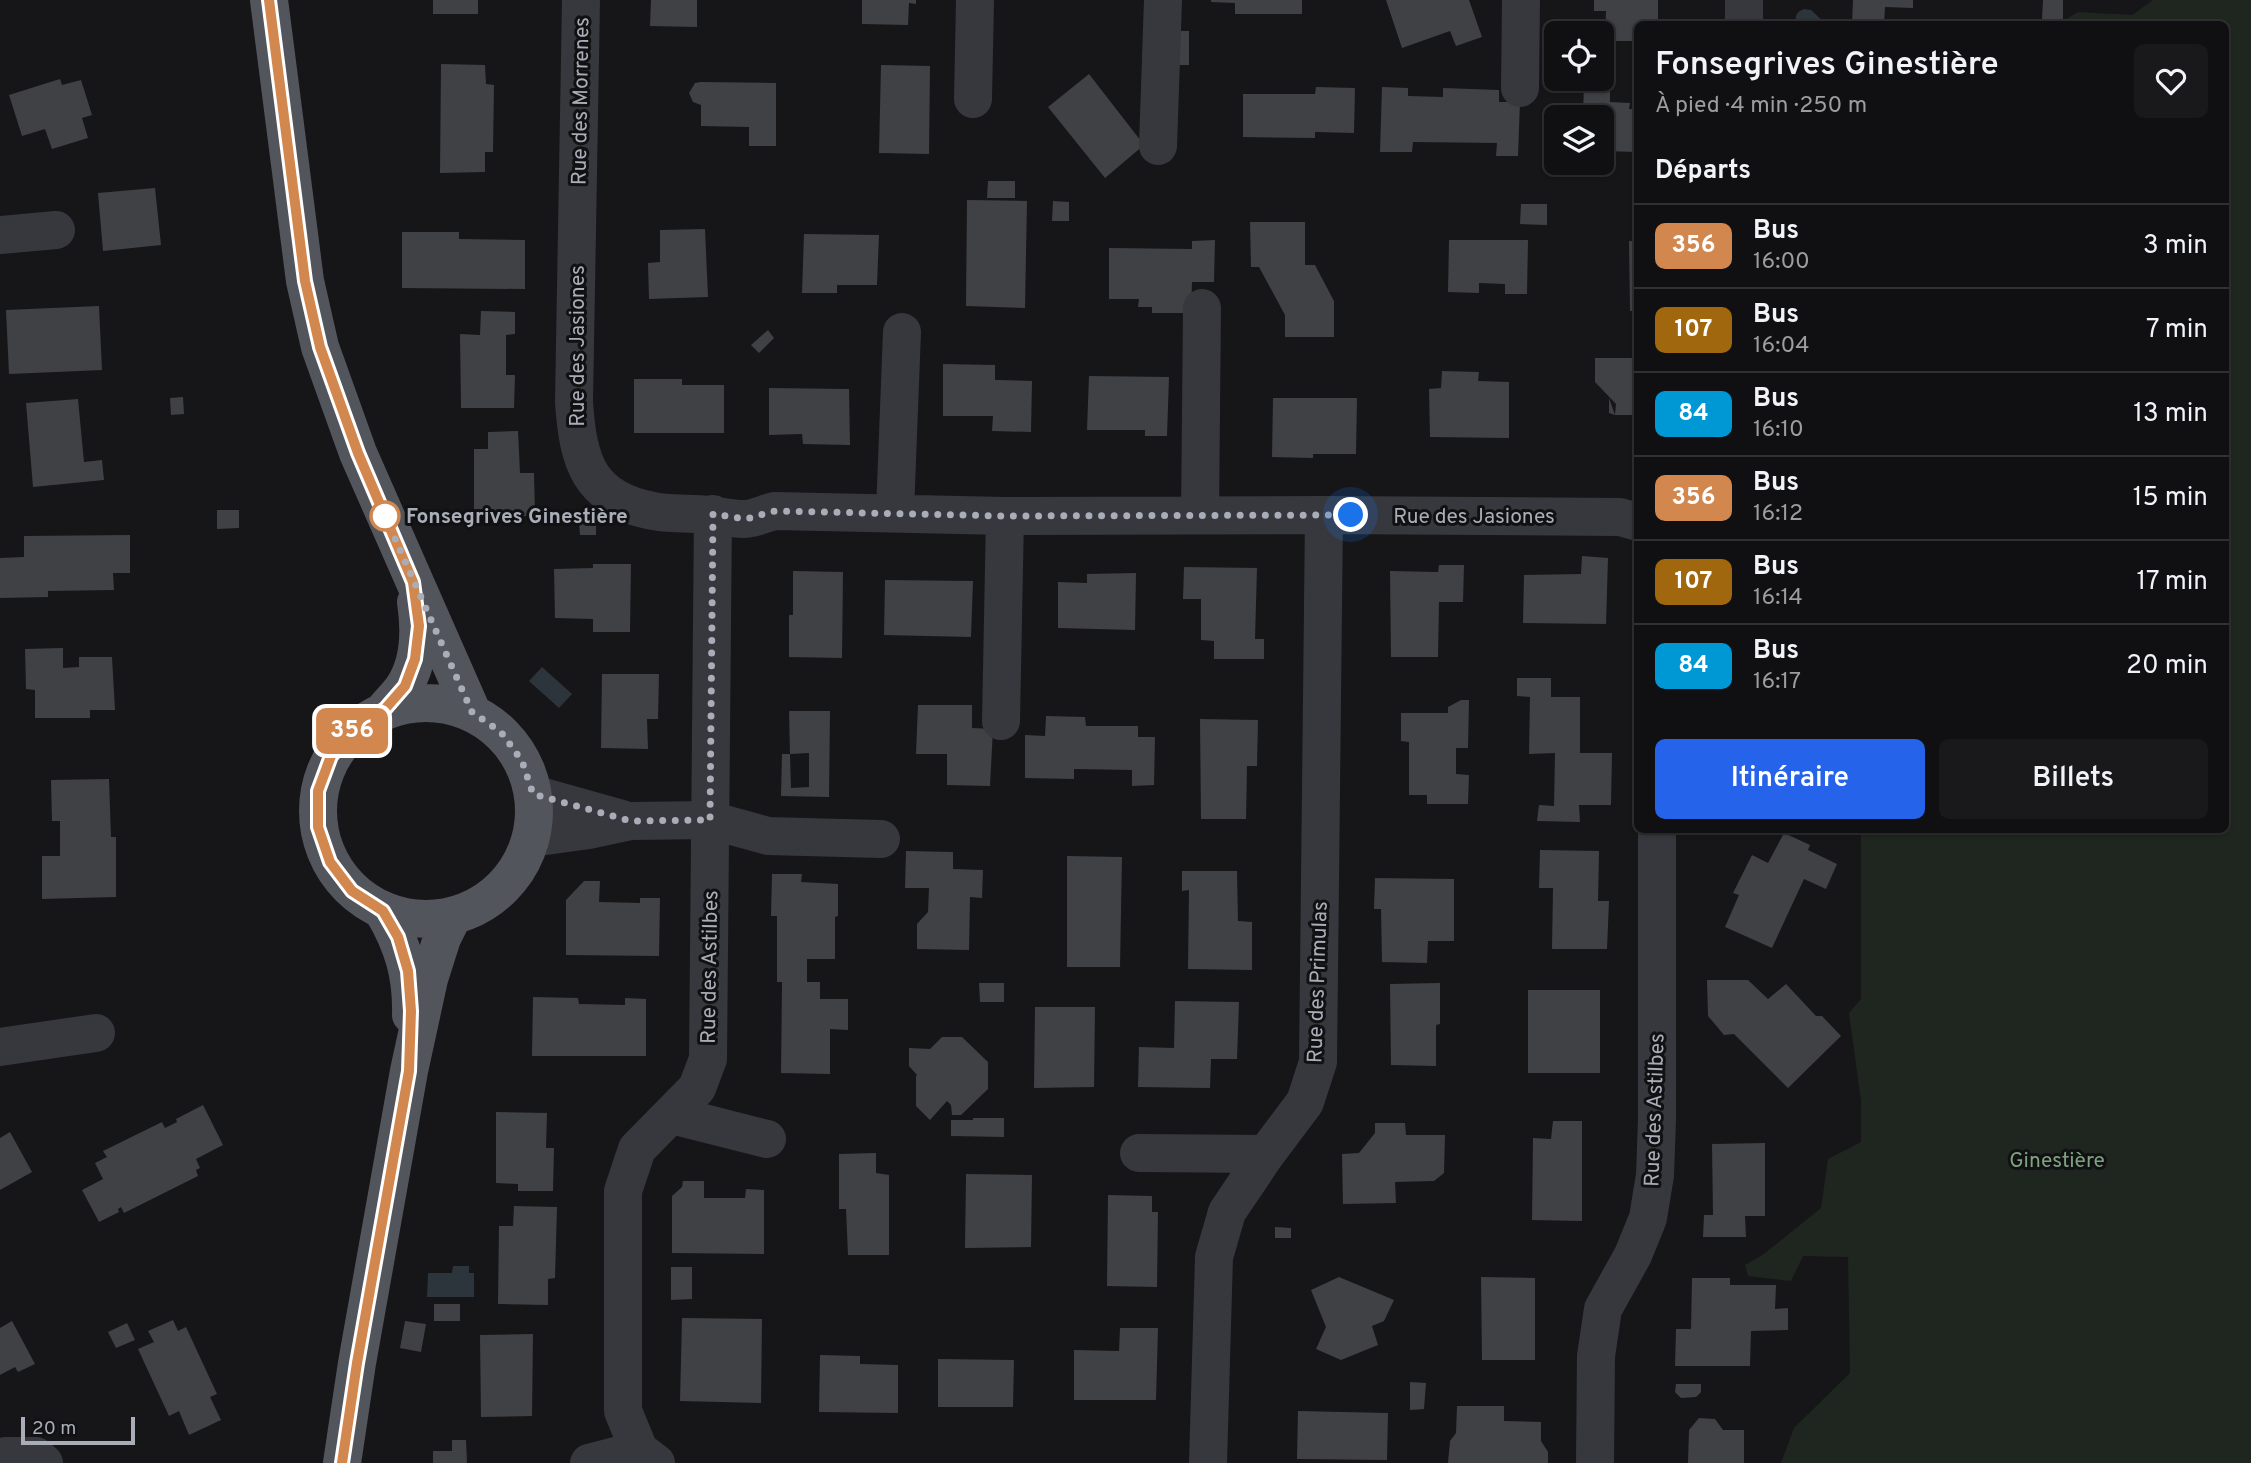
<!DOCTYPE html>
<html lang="fr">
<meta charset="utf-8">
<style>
:root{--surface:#101012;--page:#19191b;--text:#f1f3f6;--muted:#9c9d9f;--line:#303032;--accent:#2563eb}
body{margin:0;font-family:Overpass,sans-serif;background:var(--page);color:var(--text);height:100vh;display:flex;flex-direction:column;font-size:26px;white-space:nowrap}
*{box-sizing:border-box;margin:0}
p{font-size:23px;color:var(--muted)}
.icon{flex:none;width:38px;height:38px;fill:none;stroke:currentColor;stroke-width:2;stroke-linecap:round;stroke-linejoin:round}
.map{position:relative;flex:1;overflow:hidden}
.side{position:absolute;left:1634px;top:21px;width:595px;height:812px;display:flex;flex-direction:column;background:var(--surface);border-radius:10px;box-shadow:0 2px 5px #0004,0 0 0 2px var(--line)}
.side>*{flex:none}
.badge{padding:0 14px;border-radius:10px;font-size:24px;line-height:46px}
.tools{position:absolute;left:1544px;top:21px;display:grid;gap:14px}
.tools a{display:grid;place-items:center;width:70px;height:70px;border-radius:10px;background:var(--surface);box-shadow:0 2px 5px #0004,0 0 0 2px var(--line);font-size:35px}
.scale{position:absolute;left:21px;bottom:18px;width:114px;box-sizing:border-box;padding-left:7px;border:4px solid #a8adb8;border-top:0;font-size:19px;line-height:24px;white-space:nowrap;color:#a8adb8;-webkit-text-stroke:5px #111113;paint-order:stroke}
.you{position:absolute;width:35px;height:35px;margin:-18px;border:5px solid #fff;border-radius:50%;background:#1a73e8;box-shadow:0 0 0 10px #1a73e833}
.map>.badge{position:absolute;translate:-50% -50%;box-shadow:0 0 0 4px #fff}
h2{padding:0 21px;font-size:26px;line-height:63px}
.round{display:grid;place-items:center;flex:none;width:74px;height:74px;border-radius:10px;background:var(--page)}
.headline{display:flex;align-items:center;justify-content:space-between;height:119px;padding:0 21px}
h1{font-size:33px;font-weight:600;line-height:52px}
.button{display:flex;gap:14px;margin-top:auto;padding:14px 21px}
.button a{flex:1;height:80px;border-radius:10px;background:var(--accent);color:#fff;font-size:28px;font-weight:600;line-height:80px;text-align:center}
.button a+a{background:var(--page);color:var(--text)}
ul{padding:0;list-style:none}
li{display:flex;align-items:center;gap:21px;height:84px;padding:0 21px;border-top:2px solid var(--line)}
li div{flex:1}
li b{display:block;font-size:26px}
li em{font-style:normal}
li .badge{min-width:77px;font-weight:700;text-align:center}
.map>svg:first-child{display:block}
</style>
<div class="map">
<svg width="2251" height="1463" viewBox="0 0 2251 1463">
<rect width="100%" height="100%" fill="#161618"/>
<path fill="#1e261f" d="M2153,0H2251V1463H1781L1794,1428L1850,1373L1848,1257L1803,1256L1791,1281L1748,1276L1745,1265L1764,1254L1821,1208L1828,1159L1861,1142V1101L1849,1013L1861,999V830H2226V24H2058L2078,12L2132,15Z"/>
<path fill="#2c353c" d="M1804,9L1811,10L1826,24H1796C1795,16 1796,12 1804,9Z
M542,667L572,694L559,708L529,681Z
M453,1266H469V1273H474V1297H427L428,1273H452Z"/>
<path fill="#404145" d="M433,0H478V14H433Z
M651,0H697V27L650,26Z
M862,0H916V4L909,3L908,25L862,24Z
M1211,0H1302V14H1235V3L1211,2Z
M1386,0H1469L1482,37L1456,46L1450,31L1402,48Z
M1594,0H1658V24H1638V41H1605L1606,11H1594Z
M1853,0H1913V8L1885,7L1884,24H1852Z
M2043,0H2063V19H2042Z
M1170,31H1189V65H1169Z
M441,64L485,65L486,84L494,85L493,152H485V172L440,173Z
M881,65L930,66L929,154L879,153Z
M1089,74L1144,145L1105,178L1048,107Z
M60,79L62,85L81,80L92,115L82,118L88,138L52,149L45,129L22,136L9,95Z
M701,82L776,83V146H749V127L701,126V105L693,102L689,93L695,83Z
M1584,83L1610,84V102L1630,103L1629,109H1638V152L1601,151V117H1583Z
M1316,87L1355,88L1354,133L1315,132V138L1243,137V94H1315Z
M1382,87L1408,88V96L1443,97V88L1499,90V102H1520L1518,156H1496L1497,143L1413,142L1412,152H1380Z
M988,181H1015V198H987Z
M155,188L161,245L103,251L98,193Z
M967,200L1027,201L1025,308L966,306Z
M1053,201L1069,202V221H1052Z
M1521,204H1547V225L1520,224Z
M1250,222H1305V265H1315L1334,301V337H1285V315L1259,267H1251Z
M705,229L708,297L649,299L648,263L660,262V230Z
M402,232H459V239L525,240V289L402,288Z
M804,234L879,235L877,285H837V293H802Z
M1215,240L1214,282H1192L1191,313H1152V307H1138L1139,299H1109V248L1192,249V241Z
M1449,240H1528L1527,294H1505V284L1479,283V293L1448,292Z
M1629,241H1638V311H1630Z
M99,306L102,370L9,374L6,310Z
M481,311L515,312V334L506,335V375H515L514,408H461L460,334L480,335Z
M768,330L774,338L759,353L751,345Z
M1595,358H1638V415H1615L1616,404L1595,382Z
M943,364L995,365V380L1032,381L1031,432L992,431L993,416H943Z
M1442,371L1479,372L1478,381L1509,382V438L1430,437L1429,389L1441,388Z
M1089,376L1169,377L1167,436H1145V430H1087Z
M634,379H682V385H724V433H634Z
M769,388L849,389L850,445L803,444L802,434L769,435Z
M183,397L184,414L171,415L170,398Z
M1273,398H1357L1356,454H1313V458L1272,457Z
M1609,398L1615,415L1609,413Z
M78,399L84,462L102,460L104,480L33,487L26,403Z
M518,431L520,473H534L535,516H474V449H488V432Z
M217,510H239V528L217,529Z
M579,523H596V535H580Z
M130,535V573H113L114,590L48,591V597L0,598V558L24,557V536Z
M1582,556L1608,558L1606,624L1523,623L1524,575L1581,574Z
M593,564H631L630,632H593V619L555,618L554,569L593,568Z
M1439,565H1464L1463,602H1439L1438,657H1391L1390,571L1438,572Z
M1184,567L1257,568L1255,639H1264V659H1214V641L1201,640V599H1183Z
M793,571L843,572L842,658L789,657V615H793Z
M1136,573L1135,630L1058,628V582L1087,583V574Z
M885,580L973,581L971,637L884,635Z
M63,648V668L79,667V657H112L115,710H90V718H35V690L26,689L25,649Z
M602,674H659L658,719H647L648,749L601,748Z
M1517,678H1551V697H1580V753H1612L1611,805H1579L1580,822L1537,821L1539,805L1554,806L1555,753L1529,754L1530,697L1517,696Z
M1461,700H1469L1468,748H1456V774L1469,775L1468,804H1427V795H1409V742L1401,741V713H1448V707Z
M918,705H972V728L993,729L990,786L947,785V754H916Z
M789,711H830L829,797L781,796L782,754H790L791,788L809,787V753L790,754Z
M1046,716L1085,717L1086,726H1138V737H1155L1154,785L1132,786V770L1074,769V779L1025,778V735L1045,736Z
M1200,719L1258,720L1257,766H1247L1246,819H1201Z
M109,779L111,837H116V897L42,899V856H60V821H52L51,780Z
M1784,833L1810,845L1808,850L1837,864L1826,889L1804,879L1772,948L1725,927L1739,895L1733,893L1752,855L1768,863Z
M1540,850L1599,851L1598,901H1609L1607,949H1552L1553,888H1539Z
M906,851L953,852V869L983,870L982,898L970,897L969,950L917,949V924L928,912L929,888H905Z
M1067,856L1122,857L1120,967H1067Z
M1182,871H1237L1238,921L1252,922V970L1188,969L1189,890L1182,891Z
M772,874H802L801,882L838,884V916L835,917V959H807V982H820V999H848V1030L830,1029V1074L781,1073L782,982H777V916H771Z
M1375,878L1454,879V941H1428L1427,963L1382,962L1381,909H1374Z
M584,881H600L599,902L640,903V898H660L659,956L566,955V900Z
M1707,980H1748L1768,999L1786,984L1816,1016H1822L1841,1036L1788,1088L1734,1034L1724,1035L1708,1016Z
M979,983H1004V1002H980Z
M1440,983V1024L1436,1025V1066L1391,1065L1390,984Z
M1528,990H1600V1073H1528Z
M533,997L578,998L579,1004L625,1005V998L646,999V1056H532Z
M1175,1001L1239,1002L1237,1059H1211L1210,1088L1138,1087L1139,1047L1174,1048Z
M1035,1007H1095L1094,1087L1034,1088Z
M942,1037H962L988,1062V1089L961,1115H952L951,1105L947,1101L930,1120L916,1106V1076L917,1075L909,1066V1048L930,1049Z
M203,1105L223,1145L196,1159L200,1168L196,1170L198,1176L124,1213L121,1207L118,1209L119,1212L99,1222L82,1190L103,1179L95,1163L107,1157L103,1151L162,1122L165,1128L177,1122L176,1119Z
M496,1112L547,1113L546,1148H554L553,1191H518V1184L496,1183Z
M973,1118H1004V1137L951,1136V1120H973Z
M1553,1121H1582V1221L1532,1220L1533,1138L1551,1139Z
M1375,1123H1405L1406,1135H1445L1444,1173L1434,1181L1395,1182L1396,1203L1343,1204L1342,1154L1359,1153L1375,1133Z
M10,1132L32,1172L0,1190V1138Z
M1765,1143V1216H1745L1746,1237H1703L1704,1215H1713L1712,1144Z
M876,1153V1173L889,1175V1255H848L846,1209H839V1154Z
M966,1174L1032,1175L1031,1247L965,1248Z
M683,1181H704V1198H745L746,1189L764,1190V1254L672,1253V1196L682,1187Z
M1108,1195L1152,1196V1212H1158L1157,1287L1107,1286Z
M514,1206L557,1207L555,1278L548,1279V1305L498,1304L499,1226H513Z
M1275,1227L1291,1228V1238H1275Z
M671,1267H692V1299L671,1300Z
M1339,1277L1394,1300L1384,1321L1372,1326L1378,1345L1341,1360L1316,1349L1326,1327L1311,1290Z
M1481,1277L1535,1278V1360H1482Z
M1692,1278H1730V1285H1776L1775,1309L1788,1308V1330L1751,1331L1750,1366H1675L1676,1329H1691Z
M434,1304H460V1321H434Z
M682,1318L762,1319L761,1403L680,1401Z
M173,1320L178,1331L186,1327L217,1394L210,1397L221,1420L189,1435L179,1411L169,1416L138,1349L154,1342L148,1331Z
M12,1321L35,1364L18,1372L15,1367L0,1375V1328Z
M405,1321L426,1324L421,1352L400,1348Z
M127,1323L135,1340L116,1348L108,1332Z
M1120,1328H1158L1156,1400H1074V1350L1119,1351Z
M533,1334L532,1416L481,1417L480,1335Z
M820,1355L860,1356V1364L898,1365V1413L819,1412Z
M938,1359L1014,1360L1013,1407H938Z
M1410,1382L1426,1383L1424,1409L1410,1410Z
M1676,1384H1701V1392L1696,1397L1681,1398L1675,1392Z
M1457,1406H1504V1421L1541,1422V1441L1548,1452V1463H1448L1450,1441L1456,1433Z
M1298,1411L1388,1413L1387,1460L1297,1459Z
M1699,1418L1715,1419L1723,1430H1744V1463H1688L1689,1430Z
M452,1440H466L467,1463H433V1451H452Z"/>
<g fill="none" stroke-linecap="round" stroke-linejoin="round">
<path stroke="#37383d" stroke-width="38" d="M581,0L574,402C578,461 588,499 653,511C666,514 682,513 696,514C712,514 728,519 744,519C754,519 765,513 775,511L1005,516L1324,515L1620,517L1638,522
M1744,24V0
M1520,88L1521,0
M973,99L975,0
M1158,146L1163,0
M0,235L56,230
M895,512L902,332
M1200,515L1202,308
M1001,721L1005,516
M533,794L622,819
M531,838L589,830L631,821L710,820L768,836L881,839
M0,1047L96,1033
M672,1115L767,1139
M1139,1153L1266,1154
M0,1458L5,1456H36L44,1463
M589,1463L639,1450
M656,1463L639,1450L623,1411V1191L637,1149L697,1088L708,1059L713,514
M1208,1463L1214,1257L1227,1212L1266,1154L1305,1102L1318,1062L1324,515
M1595,1463L1596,1356L1603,1309L1633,1255L1648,1218L1655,1175L1657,1120V830"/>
<path stroke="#53555c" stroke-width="38" d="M269,0L305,281L320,347L358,453L472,712
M318 811a108 108 0 1 1 216 0a108 108 0 1 1-216 0Z
M385,709C391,702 398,695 403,688C420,663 420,629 416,602
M383,911C403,945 412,975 411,1015
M342,1463L357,1363L409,1071L429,979L442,938L453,916"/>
</g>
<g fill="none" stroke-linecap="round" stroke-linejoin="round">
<g stroke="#fff" stroke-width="16">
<path id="line" d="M269,0L305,281L320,347L358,453L413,582L419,626L415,659L405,686L385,709L355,728L331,756L318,791V827L330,862L352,891L383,911L398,937L408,971L411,1011L409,1071L357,1363L342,1463"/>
</g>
<use href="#line" stroke="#d1874e" stroke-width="10"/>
<path stroke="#a8adb8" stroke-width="7" stroke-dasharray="0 12.6" d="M385,516L472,712L501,732L522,761L533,794L631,821L710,820L713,514L746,519L775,511L1005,516L1351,515"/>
</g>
<circle fill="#fff" stroke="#d1874e" stroke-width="3.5" cx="385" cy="516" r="14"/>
<g text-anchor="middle" stroke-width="6" stroke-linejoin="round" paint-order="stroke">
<g font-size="21" fill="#a8adb8" stroke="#111113">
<text transform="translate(580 101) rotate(-89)" y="7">Rue des Morrenes</text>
<text transform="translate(577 346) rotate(-90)" y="7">Rue des Jasiones</text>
<text x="1474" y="523">Rue des Jasiones</text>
<text transform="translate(709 967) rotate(-89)" y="7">Rue des Astilbes</text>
<text transform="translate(1317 982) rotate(-88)" y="7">Rue des Primulas</text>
<text transform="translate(1654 1110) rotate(-88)" y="7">Rue des Astilbes</text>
</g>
<g font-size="21" font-weight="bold" fill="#a8adb8" stroke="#111113" text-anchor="start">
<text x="406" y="523">Fonsegrives Ginestière</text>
</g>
<g font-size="21" fill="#7fa381" stroke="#111113">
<text x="2057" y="1167">Ginestière</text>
</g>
</g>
</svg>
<div class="tools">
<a><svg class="icon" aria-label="locate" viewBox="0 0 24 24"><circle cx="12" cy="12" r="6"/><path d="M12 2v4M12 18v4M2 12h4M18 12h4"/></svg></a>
<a><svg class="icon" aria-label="layers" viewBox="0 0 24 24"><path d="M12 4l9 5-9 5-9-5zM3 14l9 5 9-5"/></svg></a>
</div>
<div class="scale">20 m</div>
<div class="you" style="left:1351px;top:515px"></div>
<b class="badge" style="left:352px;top:731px;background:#d1874e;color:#fff">356</b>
<section class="side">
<div class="headline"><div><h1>Fonsegrives Ginestière</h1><p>À pied · 4 min · 250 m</p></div><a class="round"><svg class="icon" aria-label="heart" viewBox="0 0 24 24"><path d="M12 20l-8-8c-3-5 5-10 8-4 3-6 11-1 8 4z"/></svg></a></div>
<h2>Départs</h2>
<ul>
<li><span class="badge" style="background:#d1874e;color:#fff">356</span><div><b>Bus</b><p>16:00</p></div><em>3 min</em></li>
<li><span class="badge" style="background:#a0670f;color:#fff">107</span><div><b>Bus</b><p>16:04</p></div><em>7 min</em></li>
<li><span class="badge" style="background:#0098d4;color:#fff">84</span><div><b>Bus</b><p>16:10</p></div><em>13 min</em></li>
<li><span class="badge" style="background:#d1874e;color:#fff">356</span><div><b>Bus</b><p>16:12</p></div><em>15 min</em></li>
<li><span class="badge" style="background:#a0670f;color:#fff">107</span><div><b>Bus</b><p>16:14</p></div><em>17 min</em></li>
<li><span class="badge" style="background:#0098d4;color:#fff">84</span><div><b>Bus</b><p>16:17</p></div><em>20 min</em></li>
</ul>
<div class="button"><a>Itinéraire</a><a>Billets</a></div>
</section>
</div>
